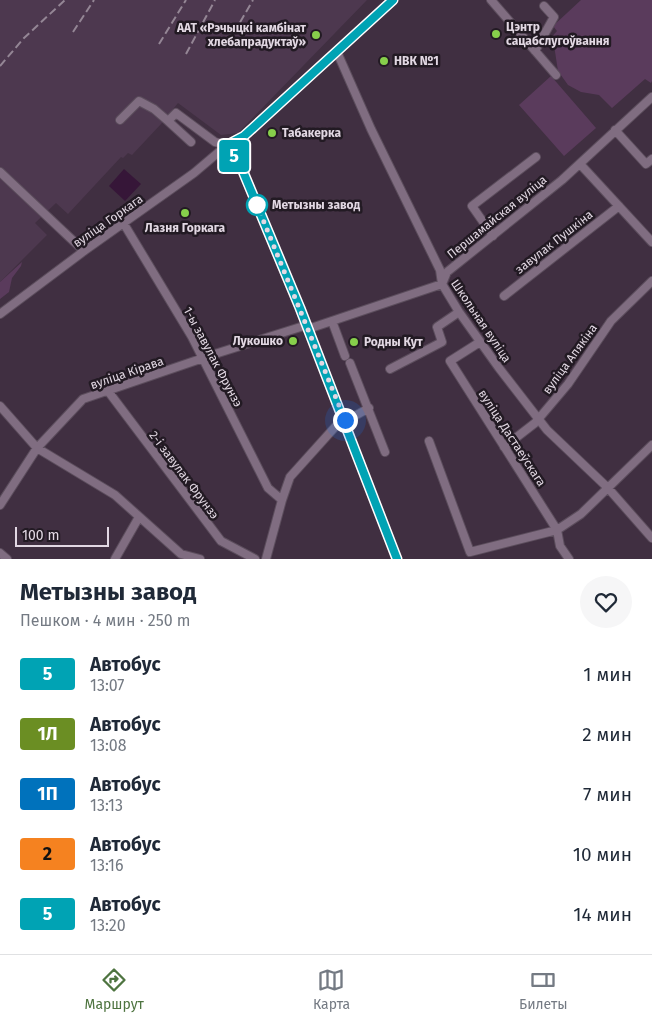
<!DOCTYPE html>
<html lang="ru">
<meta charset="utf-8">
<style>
:root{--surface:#fff;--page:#f6f6f7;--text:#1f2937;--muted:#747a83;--line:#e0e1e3;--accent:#4e7440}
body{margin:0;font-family:"Fira Sans",sans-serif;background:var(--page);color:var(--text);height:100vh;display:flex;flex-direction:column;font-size:19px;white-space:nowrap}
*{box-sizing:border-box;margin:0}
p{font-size:16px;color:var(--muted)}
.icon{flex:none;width:28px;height:28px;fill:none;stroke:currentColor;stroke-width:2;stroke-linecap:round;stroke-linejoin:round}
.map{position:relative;height:559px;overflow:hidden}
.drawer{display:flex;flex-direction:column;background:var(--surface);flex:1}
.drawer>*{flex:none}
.badge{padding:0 10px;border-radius:4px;font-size:18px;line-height:32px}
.scale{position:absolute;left:15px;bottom:12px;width:94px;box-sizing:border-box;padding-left:5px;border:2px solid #e2d8e3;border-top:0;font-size:14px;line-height:18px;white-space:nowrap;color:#e2d8e3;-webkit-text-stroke:4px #221a23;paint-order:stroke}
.you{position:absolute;width:25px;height:25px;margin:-12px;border:4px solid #fff;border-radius:50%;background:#1a73e8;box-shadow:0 0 0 8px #1a73e833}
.map>.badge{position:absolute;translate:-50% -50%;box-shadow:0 0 0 2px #fff}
.round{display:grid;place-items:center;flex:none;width:52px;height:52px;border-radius:26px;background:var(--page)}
.summary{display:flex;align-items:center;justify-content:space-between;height:85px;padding:0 20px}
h1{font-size:24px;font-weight:700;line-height:38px}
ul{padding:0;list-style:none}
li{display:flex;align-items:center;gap:15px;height:60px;padding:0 20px}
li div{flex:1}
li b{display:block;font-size:19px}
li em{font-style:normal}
li .badge{min-width:55px;font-weight:700;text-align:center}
.dock{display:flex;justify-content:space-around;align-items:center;height:70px;border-top:1px solid var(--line);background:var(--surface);font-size:14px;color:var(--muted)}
.dock a{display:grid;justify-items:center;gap:2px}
.dock .selected{color:var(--accent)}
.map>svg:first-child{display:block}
</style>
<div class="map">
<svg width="652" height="559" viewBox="0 0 652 559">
<rect width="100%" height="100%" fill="#402f41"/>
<path fill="#4d384f" d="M0,0H367L238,133L221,135L178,103L161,124L132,155L128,153L123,158L121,157L68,214L56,203L35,223L47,235L0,282Z"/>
<path fill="#5a3b5c" d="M581,0H652V81L651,83L645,79L612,108L599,95L581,92L568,85L558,71L554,45L548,41L557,31L553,26Z
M551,76L596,128L564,156L519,105Z
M22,262L21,266L12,278L9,292L0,299V282Z"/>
<path fill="#361638" d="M124,169L141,184L125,201L109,186Z"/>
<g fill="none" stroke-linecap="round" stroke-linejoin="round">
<g stroke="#5b4d5c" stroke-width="10">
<path id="minor" d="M491,0L556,75
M535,51L554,17L544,6
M337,52L371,129L440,270L442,284L459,312L499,368L547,430L608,488L652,538
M120,120L139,101L154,109L168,121
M615,130L646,164L652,159
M191,142L168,121L176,113L215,142L227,145
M227,145L242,169L308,329L397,559
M580,164L652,242
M0,172L84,251
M124,224L192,337L268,488L282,500
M493,236L472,206L536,157
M504,296L619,206
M0,314L84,251L194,173L227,145L244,136L393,0
M332,321L345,356
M308,329L442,284L447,272L562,180L652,97
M480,342L450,361L557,530L560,546L569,559
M350,363L385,452
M390,369L442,342L437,327L459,312
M108,391L221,541L255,559
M0,406L37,448L115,495L181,554L200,559
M429,441L470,552L557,530L581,514L652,445
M504,447L535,423L568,384L611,321L652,281
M0,505L37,448L83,399L218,353L307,325
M0,553L7,559
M115,559L139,517
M266,559L282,500L290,477L335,427L369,408"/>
</g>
<use href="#minor" stroke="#806d81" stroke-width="8"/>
<path stroke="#948695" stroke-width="2" stroke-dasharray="8 4" stroke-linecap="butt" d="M73,32L94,0
M228,43L253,0
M159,44L186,0
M186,54L215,0
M0,66L24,38L65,0"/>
</g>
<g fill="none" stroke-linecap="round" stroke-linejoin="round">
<g stroke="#fff" stroke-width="11">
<path id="line" d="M393,0L254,127L244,136L227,145L242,169L300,308L397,559"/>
</g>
<use href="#line" stroke="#00a3b4" stroke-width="8"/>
<path stroke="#e2d8e3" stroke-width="5" stroke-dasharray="0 9" d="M257,205L345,420"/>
</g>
<g fill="#87cf4b" stroke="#221a23" stroke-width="2">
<circle cx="496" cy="34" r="5"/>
<circle cx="316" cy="35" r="5"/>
<circle cx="384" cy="61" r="5"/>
<circle cx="272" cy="133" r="5"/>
<circle cx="185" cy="213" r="5"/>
<circle cx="293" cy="341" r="5"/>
<circle cx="354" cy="342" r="5"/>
</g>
<circle fill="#fff" stroke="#00a3b4" stroke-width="2.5" cx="257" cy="205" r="10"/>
<g text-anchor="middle" stroke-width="5" stroke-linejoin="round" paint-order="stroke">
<g font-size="12" font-weight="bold" fill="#e2d8e3" stroke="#221a23" text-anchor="start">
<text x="506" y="31">Цэнтр<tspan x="506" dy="14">сацабслугоўвання</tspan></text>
<text x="306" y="32" text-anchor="end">ААТ «Рэчыцкі камбінат<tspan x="306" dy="14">хлебапрадуктаў»</tspan></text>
<text x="394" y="65">НВК №1</text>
<text x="282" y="137">Табакерка</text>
<text x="185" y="232" text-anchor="middle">Лазня Горкага</text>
<text x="283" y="345" text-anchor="end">Лукошко</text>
<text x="364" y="346">Родны Кут</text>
</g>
<g font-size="12" font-weight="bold" fill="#e2d8e3" stroke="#221a23" text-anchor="start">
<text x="272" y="209">Метызны завод</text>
</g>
<g font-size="12" fill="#e2d8e3" stroke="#221a23">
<text transform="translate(497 217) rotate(-39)" y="4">Першамайская вуліца</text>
<text transform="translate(108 221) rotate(-35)" y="4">вуліца Горкага</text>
<text transform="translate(554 242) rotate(-38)" y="4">завулак Пушкіна</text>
<text transform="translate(481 321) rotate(56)" y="4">Школьная вуліца</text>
<text transform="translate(213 357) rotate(62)" y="4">1-ы завулак Фрунзэ</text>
<text transform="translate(570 359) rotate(-54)" y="4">вуліца Апякіна</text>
<text transform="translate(127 373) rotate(-19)" y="4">вуліца Кірава</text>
<text transform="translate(512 438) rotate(57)" y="4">вуліца Дастаеўскага</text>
<text transform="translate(184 475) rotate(53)" y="4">2-і завулак Фрунзэ</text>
</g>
</g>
</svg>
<div class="scale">100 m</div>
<div class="you" style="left:345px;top:420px"></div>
<b class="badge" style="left:234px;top:156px;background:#00a3b4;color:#fff">5</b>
</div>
<section class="drawer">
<div class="summary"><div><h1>Метызны завод</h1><p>Пешком · 4 мин · 250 m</p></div><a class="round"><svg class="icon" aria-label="heart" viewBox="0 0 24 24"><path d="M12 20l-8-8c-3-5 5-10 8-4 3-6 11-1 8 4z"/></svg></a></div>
<ul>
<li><span class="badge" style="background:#00a3b4;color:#fff">5</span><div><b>Автобус</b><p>13:07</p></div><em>1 мин</em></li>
<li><span class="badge" style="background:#6b8e23;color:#fff">1Л</span><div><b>Автобус</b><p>13:08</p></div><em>2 мин</em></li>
<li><span class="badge" style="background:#0072bc;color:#fff">1П</span><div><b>Автобус</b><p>13:13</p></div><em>7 мин</em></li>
<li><span class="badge" style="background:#f58220;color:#111">2</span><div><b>Автобус</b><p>13:16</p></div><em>10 мин</em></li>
<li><span class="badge" style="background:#00a3b4;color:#fff">5</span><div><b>Автобус</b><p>13:20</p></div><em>14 мин</em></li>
</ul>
</section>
<nav class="dock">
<a class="selected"><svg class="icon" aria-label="directions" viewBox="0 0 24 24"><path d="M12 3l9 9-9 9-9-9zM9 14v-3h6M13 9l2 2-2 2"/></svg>Маршрут</a>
<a><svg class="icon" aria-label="map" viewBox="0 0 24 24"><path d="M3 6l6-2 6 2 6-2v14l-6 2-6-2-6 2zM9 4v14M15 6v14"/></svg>Карта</a>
<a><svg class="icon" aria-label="tickets" viewBox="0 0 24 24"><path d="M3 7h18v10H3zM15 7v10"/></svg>Билеты</a>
</nav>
